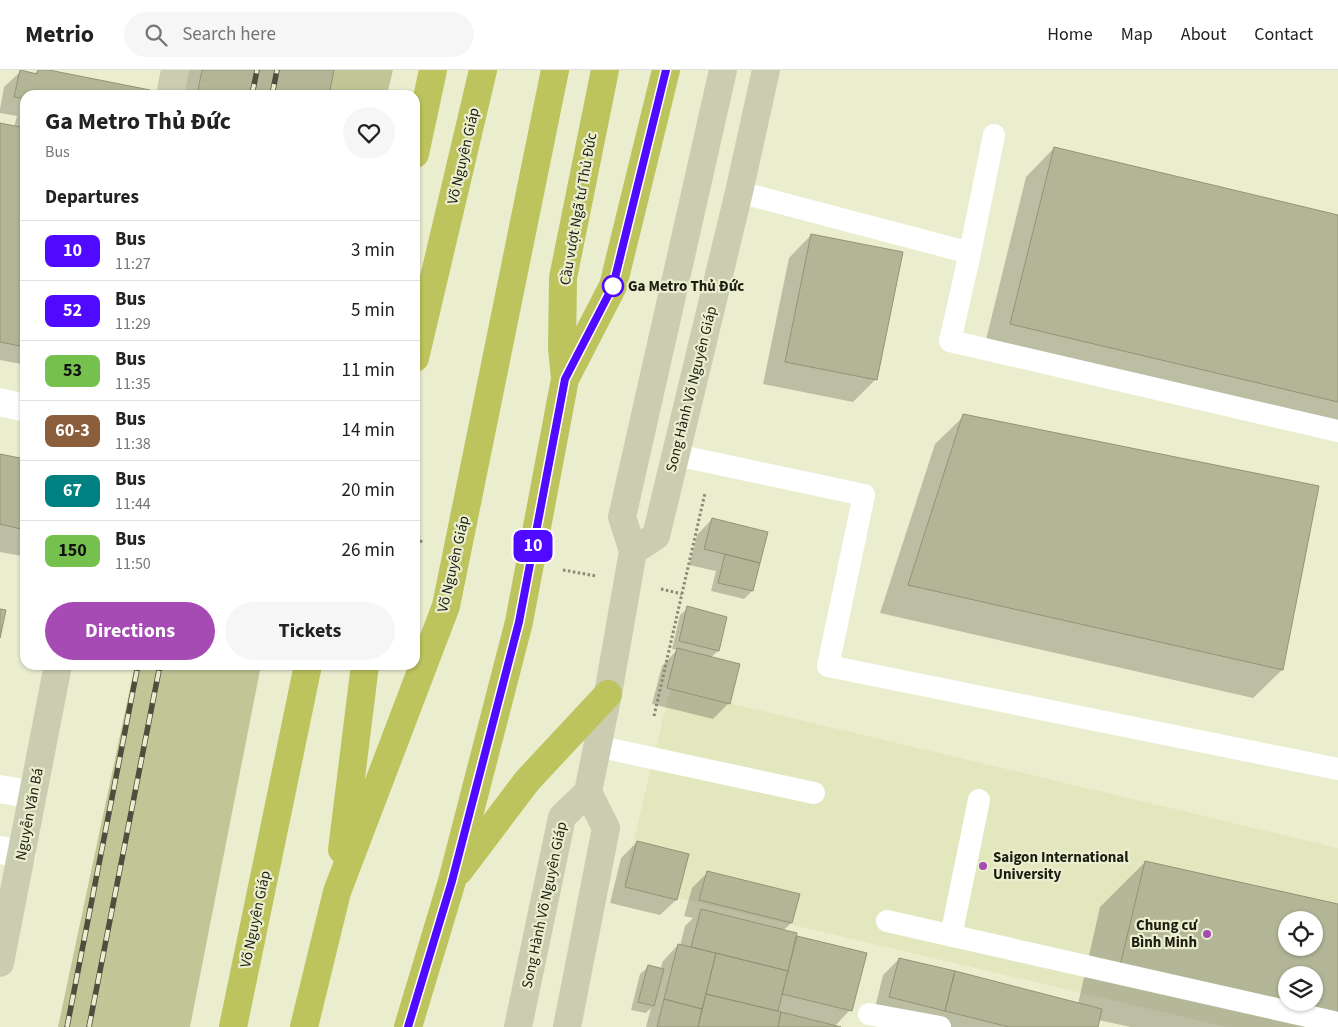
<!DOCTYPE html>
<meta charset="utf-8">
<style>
:root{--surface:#fff;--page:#f6f6f6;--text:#222;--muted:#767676;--line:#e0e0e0;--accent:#a64ab4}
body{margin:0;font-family:"Source Sans 3",sans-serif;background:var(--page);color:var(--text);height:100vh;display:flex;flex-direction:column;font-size:19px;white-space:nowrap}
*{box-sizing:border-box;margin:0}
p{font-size:16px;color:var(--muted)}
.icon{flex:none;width:28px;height:28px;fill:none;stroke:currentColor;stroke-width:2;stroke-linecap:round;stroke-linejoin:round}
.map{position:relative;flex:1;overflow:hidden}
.details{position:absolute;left:20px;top:20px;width:400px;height:580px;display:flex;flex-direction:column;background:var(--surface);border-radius:15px;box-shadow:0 1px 4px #0004}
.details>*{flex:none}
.badge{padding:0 10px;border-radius:8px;font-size:18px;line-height:32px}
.controls{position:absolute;left:1278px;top:841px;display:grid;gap:10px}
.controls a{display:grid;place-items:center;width:45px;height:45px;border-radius:50%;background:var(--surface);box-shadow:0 1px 4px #0004;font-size:25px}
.map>.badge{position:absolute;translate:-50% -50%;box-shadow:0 0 0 2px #fff}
h2{padding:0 25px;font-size:19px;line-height:45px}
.round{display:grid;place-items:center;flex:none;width:52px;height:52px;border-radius:26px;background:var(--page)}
.headline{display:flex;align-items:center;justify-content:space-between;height:85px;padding:0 25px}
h1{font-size:24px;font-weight:700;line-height:38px}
.primary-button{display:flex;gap:10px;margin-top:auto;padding:10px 25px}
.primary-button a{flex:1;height:58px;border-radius:30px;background:var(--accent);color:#fff;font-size:20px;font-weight:700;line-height:58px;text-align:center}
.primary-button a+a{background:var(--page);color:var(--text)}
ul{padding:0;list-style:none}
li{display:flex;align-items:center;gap:15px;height:60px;padding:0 25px;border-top:1px solid var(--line)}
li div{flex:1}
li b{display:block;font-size:19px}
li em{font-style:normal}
li .badge{min-width:55px;font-weight:700;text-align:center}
header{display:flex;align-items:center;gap:30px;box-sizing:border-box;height:70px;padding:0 25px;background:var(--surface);border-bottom:1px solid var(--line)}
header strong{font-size:24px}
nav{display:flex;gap:28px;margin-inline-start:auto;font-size:18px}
.search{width:350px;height:45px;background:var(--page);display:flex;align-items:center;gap:12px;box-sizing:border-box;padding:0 18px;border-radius:28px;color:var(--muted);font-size:19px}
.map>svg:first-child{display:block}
</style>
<header>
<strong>Metrio</strong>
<div class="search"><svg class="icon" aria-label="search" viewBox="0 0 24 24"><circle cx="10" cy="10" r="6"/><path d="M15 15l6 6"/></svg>Search here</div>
<nav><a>Home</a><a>Map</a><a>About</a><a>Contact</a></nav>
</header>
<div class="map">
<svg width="1338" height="957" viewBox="0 0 1338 957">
<rect width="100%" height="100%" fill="#ebeece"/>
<path fill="#e3e7be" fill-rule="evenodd" d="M670,619L1338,778V957H1226L623,815ZM1286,850H1314V878H1286ZM1286,905H1314V932H1286Z"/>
<path fill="#c1c696" d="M262,0H393L387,25H256Z
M135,595H261L190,957H58Z"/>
<path fill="#0003" fill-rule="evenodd" d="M38,0L147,25H25V290L21,294L0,290V55L14,57L17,46L0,43V39L4,17L20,2L34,4Z
M180,0H333L328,25H175Z
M1054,78L1338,146V367L983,282L1026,107Z
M811,165L876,309L853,332L763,314L789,188Z
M964,346L1318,416L1282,600L1253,628L880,543L935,374Z
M0,385L25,390V483L22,486L0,482Z
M712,449L766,463L752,521L744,529L711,521L716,501L689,495L697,465Z
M688,538L726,547L718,581L710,588L729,633L713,649L652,634L662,596L677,580L672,579L680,545Z
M165,595H184L180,598Z
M637,772L676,830L660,845L610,833L621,788Z
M1145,792L1338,835V957H1131L1098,950L1097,957H932L874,942L883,905L899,889L1078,934L1100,837ZM1286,850H1314V878H1286ZM1286,905H1314V932H1286Z
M708,802L799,825L791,853L783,861L796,867L865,884L850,940L834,957H835H646L651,938L646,943L631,940L640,904L648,897L660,900L663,891L678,875L680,876L685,856L693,848L684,846L692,818Z"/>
<path fill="#b2b696" stroke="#919476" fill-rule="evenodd" d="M20,0L37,4L38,0H49L150,20L149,25H25V29L14,27Z
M202,0H334L329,25H197Z
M0,53L25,58V277L0,272Z
M1054,77L1338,145V332L1010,254Z
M811,164L903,182L877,310L785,292Z
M963,344L1319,416L1283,600L908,515Z
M0,384L25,389V460L0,454Z
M712,448L768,462L760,493L704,479Z
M725,484L760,493L753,521L718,513Z
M687,536L727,547L719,581L679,571Z
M0,539L6,540L0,568Z
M677,578L740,594L730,634L667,618Z
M637,771L689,784L677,830L625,817Z
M1145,791L1338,834V949L1119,900ZM1286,850H1314V878H1286ZM1286,905H1314V932H1286Z
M707,801L800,824L792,853L699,830Z
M701,839L797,863L788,901L691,877Z
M797,866L867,883L852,941L782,924Z
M678,874L716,883L702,939L664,929Z
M716,883L788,901L778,941L706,924Z
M899,888L955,901L945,941L889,927Z
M648,895L664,899L654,936L638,932Z
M955,901L1102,939L1098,957H1009L945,941Z
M706,924L781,942L778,957H698Z
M664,929L702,939L698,957H657Z
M781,942L841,957H778Z"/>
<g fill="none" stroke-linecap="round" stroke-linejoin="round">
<path stroke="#878973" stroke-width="3" stroke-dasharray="2.5 2.5" stroke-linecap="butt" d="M415,470L424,472
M563,500L596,506
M661,519L682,524
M654,646L705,423"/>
<path stroke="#fff" stroke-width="22" d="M739,122L970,183L950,271L1338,361
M970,183L994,65
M676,385L864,425L828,596L1338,699
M596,676L814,723
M887,851L1338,953
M951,866L979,730
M869,944L940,957"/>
<path stroke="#fff" stroke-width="28" d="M0,332L25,338
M0,719L33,725
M0,780L22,784"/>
<path stroke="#cbcdb1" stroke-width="28" d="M170,25L175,0
M633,481L656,466L739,122L766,0
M0,893L58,595
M518,957L562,747L588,722L608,624L633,481L622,447L723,0
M567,957L606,758L588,722"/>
<path stroke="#bdc35d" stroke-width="28" d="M415,84L433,0
M415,288L483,0
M565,309L613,216L666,0
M342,780L365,595
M459,801L527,711L608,624
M233,957L308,595
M304,957L337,822L446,536L555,0
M408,957L452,811L519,552L565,309L562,278L563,208L605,0"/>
<g stroke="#4d4e3e" stroke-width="5.5">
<path id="rail" d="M252,25L257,0
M272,25L277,0
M67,957L138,595
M89,957L160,595"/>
</g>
<use href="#rail" stroke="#ebeece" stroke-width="4" stroke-dasharray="11" stroke-linecap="butt"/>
</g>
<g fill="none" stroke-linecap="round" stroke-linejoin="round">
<g stroke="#fff" stroke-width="11">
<path id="line" d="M408,957L452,811L519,552L565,309L613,216L666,0"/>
</g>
<use href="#line" stroke="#4f0aff" stroke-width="8"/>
</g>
<circle fill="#fff" stroke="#4f0aff" stroke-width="2.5" cx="613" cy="216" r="10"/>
<g fill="#a64ab4" stroke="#ebeece" stroke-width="2">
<circle cx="983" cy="796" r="5"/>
<circle cx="1207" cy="864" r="5"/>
</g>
<g text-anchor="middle" stroke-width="4.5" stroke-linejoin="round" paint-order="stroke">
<g font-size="15" fill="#1c1d11" stroke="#ebeece">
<text transform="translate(463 86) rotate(-77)" y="5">Võ Nguyên Giáp</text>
<text transform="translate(578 139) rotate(-80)" y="5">Cầu vượt Ngã tư Thủ Đức</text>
<text transform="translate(691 319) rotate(-76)" y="5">Song Hành Võ Nguyên Giáp</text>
<text transform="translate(453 494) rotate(-77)" y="5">Võ Nguyên Giáp</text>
<text transform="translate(29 744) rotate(-79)" y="5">Nguyễn Văn Bá</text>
<text transform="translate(544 835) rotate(-78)" y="5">Song Hành Võ Nguyên Giáp</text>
<text transform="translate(255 849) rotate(-78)" y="5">Võ Nguyên Giáp</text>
</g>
<g font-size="15" font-weight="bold" fill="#1c1d11" stroke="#ebeece" text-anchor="start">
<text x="628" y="221">Ga Metro Thủ Đức</text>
</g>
<g font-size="15" font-weight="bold" fill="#1c1d11" stroke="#ebeece" text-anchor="start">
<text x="993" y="792">Saigon International<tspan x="993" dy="17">University</tspan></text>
<text x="1197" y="860" text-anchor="end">Chung cư<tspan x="1197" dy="17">Bình Minh</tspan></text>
</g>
</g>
</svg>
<div class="controls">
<a><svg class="icon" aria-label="locate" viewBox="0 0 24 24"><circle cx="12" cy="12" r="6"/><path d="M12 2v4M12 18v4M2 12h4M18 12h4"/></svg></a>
<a><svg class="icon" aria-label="layers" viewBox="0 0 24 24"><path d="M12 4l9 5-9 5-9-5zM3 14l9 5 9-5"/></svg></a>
</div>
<b class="badge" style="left:533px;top:476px;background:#4f0aff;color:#fff">10</b>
<section class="details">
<div class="headline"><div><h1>Ga Metro Thủ Đức</h1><p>Bus</p></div><a class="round"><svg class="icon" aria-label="heart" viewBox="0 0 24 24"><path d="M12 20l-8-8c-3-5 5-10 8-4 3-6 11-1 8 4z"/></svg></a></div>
<h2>Departures</h2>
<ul>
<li><span class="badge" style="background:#4f0aff;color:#fff">10</span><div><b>Bus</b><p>11:27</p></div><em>3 min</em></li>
<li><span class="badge" style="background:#4f0aff;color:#fff">52</span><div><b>Bus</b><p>11:29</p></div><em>5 min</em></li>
<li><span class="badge" style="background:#76c04d;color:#111">53</span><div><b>Bus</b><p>11:35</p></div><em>11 min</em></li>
<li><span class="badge" style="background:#8b5e3c;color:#fff">60-3</span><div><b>Bus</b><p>11:38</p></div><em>14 min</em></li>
<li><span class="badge" style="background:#008080;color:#fff">67</span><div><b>Bus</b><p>11:44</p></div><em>20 min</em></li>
<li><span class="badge" style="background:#76c04d;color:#111">150</span><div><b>Bus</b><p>11:50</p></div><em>26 min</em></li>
</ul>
<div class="primary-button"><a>Directions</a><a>Tickets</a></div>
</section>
</div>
